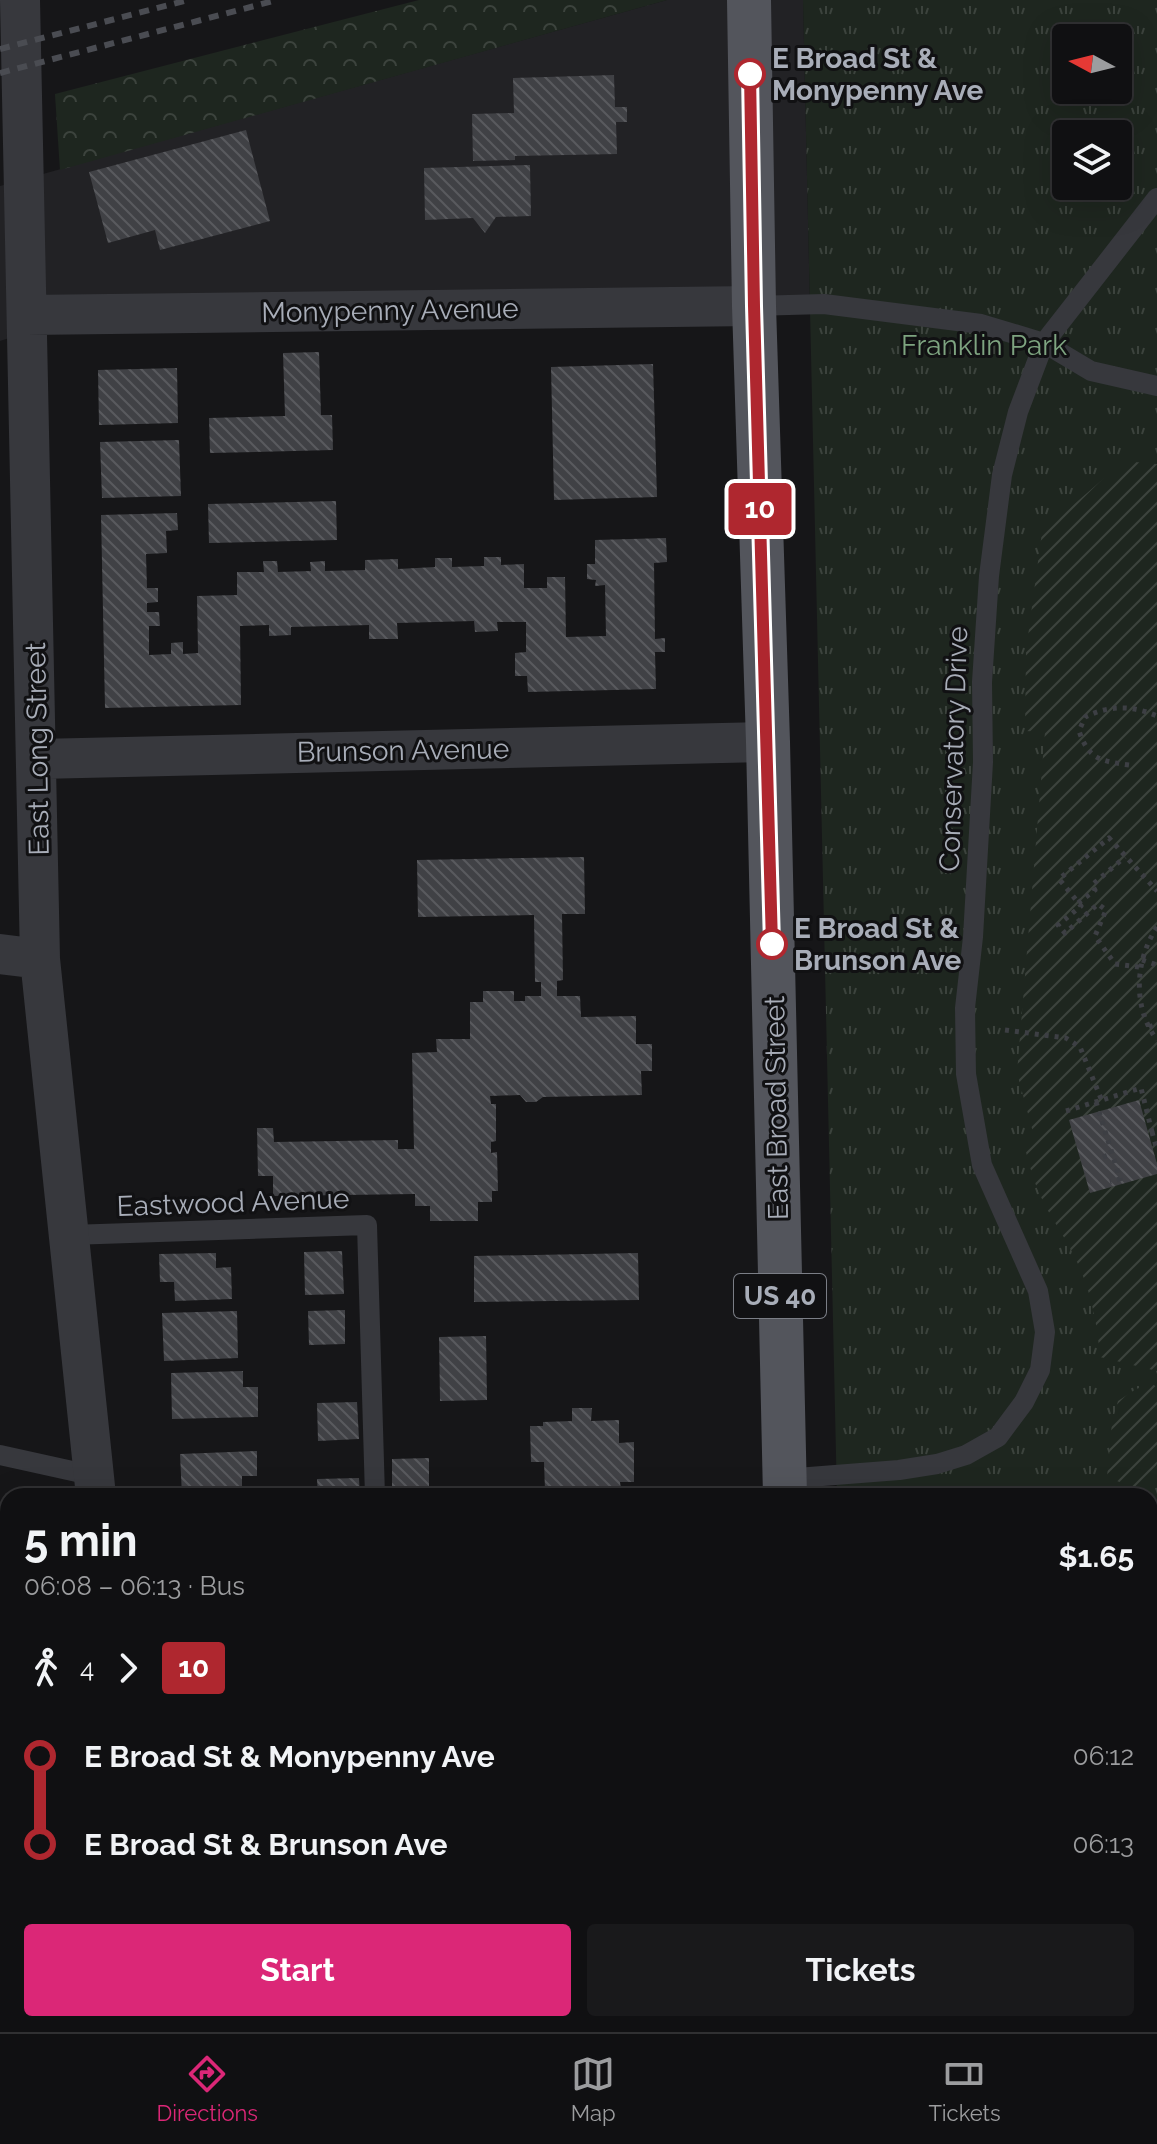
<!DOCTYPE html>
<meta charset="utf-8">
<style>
:root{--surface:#101012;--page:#19191b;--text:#f1f3f6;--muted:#9c9d9f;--line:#303032;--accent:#db2777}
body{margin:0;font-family:Raleway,sans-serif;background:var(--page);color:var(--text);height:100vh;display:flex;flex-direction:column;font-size:30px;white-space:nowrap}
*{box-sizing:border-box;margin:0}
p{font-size:26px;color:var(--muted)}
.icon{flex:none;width:44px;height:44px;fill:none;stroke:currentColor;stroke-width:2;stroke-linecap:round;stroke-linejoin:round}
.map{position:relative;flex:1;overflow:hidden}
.sheet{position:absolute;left:0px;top:1488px;width:1158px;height:544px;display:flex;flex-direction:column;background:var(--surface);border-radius:24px 24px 0 0;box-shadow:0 8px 32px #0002,0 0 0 2px var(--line)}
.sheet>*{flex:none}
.badge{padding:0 16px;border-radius:6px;font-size:28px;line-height:52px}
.needle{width:52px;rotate:277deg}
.controls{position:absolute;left:1052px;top:24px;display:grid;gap:16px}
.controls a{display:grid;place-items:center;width:80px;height:80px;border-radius:8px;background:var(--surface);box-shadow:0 8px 32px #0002,0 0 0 2px var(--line);font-size:40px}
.map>.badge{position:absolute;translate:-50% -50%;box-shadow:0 0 0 4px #fff}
.legs{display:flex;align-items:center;gap:12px;height:88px;padding:0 24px;font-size:26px}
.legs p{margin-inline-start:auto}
.overview{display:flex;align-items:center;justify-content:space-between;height:136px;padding:0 24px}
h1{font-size:44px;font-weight:700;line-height:60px}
.action{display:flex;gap:16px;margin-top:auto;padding:16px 24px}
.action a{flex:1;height:92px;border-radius:8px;background:var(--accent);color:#fff;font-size:32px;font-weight:700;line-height:92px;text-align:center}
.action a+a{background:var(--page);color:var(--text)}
ul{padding:0 24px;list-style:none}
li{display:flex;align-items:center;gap:28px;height:88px;font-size:30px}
li i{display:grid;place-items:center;width:12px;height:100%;margin:0 10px;background:currentColor}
li i::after{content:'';width:20px;height:20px;margin:-10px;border:6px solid;border-radius:50%;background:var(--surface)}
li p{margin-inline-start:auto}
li:first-child i{background:linear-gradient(#0000 50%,currentColor 0)}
li:last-child i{background:linear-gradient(currentColor 50%,#0000 0)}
.menu{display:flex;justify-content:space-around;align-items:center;height:112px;border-top:2px solid var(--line);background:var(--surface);font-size:22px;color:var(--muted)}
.menu a{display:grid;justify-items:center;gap:4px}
.menu .active{color:var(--accent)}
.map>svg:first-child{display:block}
</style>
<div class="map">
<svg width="1157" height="2032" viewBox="0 0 1157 2032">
<defs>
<pattern id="forest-crowns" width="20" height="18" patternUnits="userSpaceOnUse" patternTransform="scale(2)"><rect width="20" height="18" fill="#1e261f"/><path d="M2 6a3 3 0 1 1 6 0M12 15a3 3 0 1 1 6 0" fill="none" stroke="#3c433d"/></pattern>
<pattern id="park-tufts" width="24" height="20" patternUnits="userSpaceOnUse" patternTransform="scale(2)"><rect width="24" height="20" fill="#1e261f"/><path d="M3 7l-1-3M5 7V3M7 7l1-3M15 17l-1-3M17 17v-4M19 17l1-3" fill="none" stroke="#3c433d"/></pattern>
<pattern id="garden-furrows" width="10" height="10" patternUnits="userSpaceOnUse" patternTransform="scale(2)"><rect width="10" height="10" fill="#1e261f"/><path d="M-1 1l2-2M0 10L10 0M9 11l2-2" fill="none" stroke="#3c433d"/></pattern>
<pattern id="building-back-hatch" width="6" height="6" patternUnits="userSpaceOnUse" patternTransform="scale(2)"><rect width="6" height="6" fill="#404145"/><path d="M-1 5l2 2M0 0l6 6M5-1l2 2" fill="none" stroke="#595a5e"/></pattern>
</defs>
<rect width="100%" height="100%" fill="#161618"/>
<path fill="#222225" d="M667,0H803L810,308L53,324L0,341V186Z
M0,1707L8,1709V2024H40L38,2032H0Z"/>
<path fill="url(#forest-crowns)" d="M419,0H667L60,170L55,94Z"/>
<path fill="url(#park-tufts)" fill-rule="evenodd" d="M803,0H1157V2032H849V2024H1150V1496H837ZM1066,38H1118V90H1066ZM1066,134H1118V186H1066Z"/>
<path fill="url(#garden-furrows)" d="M1124,461L1157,464V1371L1100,1357C1097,1319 1089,1282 1070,1248C1059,1228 1046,1210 1037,1188C1031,1173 1027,1156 1023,1140L1034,1136L1017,1073L1045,732L1025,731L1026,651L1042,532Z
M1152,1384L1157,1387V1464L1142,1491L1107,1477L1112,1422L1118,1401L1136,1389Z"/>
<path fill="url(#building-back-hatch)" d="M614,75L615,107H627V122H616L617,154L515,156V160L473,161L472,114L514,113L513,78Z
M246,130L270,221L160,250L155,230L108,243L89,172Z
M530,165L531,216L496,217L485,233L473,218L425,220L424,168Z
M319,352L321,415H332L333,450L210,453L209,418L285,416L283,353Z
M653,364L657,497L554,500L551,367Z
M177,368L178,423L99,425L98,370Z
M179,440L181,496L102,498L100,442Z
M336,501L337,540L209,543L208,504Z
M177,513L178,530L166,531L167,553L146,554L147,588H158V602L147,603V612H159L160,626H149V655L171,654V643L183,642V654L198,653L197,596L237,595V572H264L263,561H277L278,572L311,571L310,562L325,561V571L365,570V560L398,559V569L435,567V558H452V567L484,566V557H501V565L524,564V588H547V577H565L566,637L606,636L605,585L595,586L596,580L587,579V564H595V540L666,538L667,562L654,563L655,639L665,638V652H655L656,689L528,692L527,676H515V653L526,652V622H497L498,631L475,632L474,621L397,623L398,639H369V625L291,627V635L269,636V625L240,626L241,705L105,708L101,515Z
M584,857L585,914H562L563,980L557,981V996H580L581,1017L636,1016V1044H652V1071H641L642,1095L543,1097L536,1102H526L520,1095L490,1096L491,1104H496V1141L491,1142V1153L497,1152L498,1191H492V1202H478V1221H430V1206H415V1194L273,1196V1176H258L257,1128H273L274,1142L398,1140V1149H414L412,1053L437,1052L436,1039H470V1002H483V991H514V1001H525V996H541V982H535L534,915L418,917L417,860Z
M1139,1100L1157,1164V1174L1090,1193L1069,1120Z
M342,1251L344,1294L305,1295L304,1252Z
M216,1253V1268L231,1267L232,1299L175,1301L174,1282H160L159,1254Z
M638,1253L639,1300L474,1302V1256Z
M345,1310V1344L309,1345L308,1311Z
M237,1311L238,1358L164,1361L162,1313Z
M486,1336L487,1400L440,1401L439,1337Z
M243,1371V1387H258V1417L172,1419L171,1373Z
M357,1402L359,1439L318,1441L317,1403Z
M572,1408H592L591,1421L619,1420V1443L634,1442V1482H620L621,1489L545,1490L544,1462H531L530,1426H543V1422L572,1421Z
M257,1451V1476H242V1496H182L180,1454Z
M429,1458V1492L392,1493V1459Z
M359,1478L360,1496H318L317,1479Z
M172,2024H242L241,2032H171Z
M491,2024H660V2032H491Z"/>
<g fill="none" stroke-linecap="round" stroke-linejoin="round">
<path stroke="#3d3f44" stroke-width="5" stroke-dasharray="4 6" stroke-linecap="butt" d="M1129,765C1101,761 1089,760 1079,731L1085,717C1110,705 1131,705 1157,716
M1078,903L1095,890L1092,885L1125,857
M1157,927C1135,960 1132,1007 1157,1040
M1142,960L1157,965
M1139,967L1115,964L1095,936L1106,910L1098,904L1065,933L1058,925L1081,906L1059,879L1109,838L1157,891
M1149,1027L1157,1024
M1005,1030L1066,1038L1080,1047L1102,1101
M1096,1102L1120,1179L1110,1182
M1066,1111L1141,1088L1152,1132L1157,1130
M1152,1132L1157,1150
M1103,1157L1112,1154"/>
<path stroke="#37383d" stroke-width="20" d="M754,306L824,304L981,324L1044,343L1091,371L1157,386
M70,1235L367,1225L375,1496
M0,1455L95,1476
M784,1479L899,1470L937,1464L966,1455L998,1437L1024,1402L1040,1370L1045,1332L1038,1291L982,1165L966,1074L965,1008L973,937L983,762L982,682L989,576L1002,475L1018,412L1044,343L1157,198
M389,2024L390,2032"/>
<path stroke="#37383d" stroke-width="40" d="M20,0L40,959L96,1496
M27,315L754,306
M38,759L768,742
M0,954L40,959
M46,2032L47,2024"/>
<path stroke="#53555c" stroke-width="44" d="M749,0L754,306L768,742L785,1496
M794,2024V2032"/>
<path stroke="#4a4c52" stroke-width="6" stroke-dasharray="10 8" stroke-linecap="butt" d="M0,49L188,0
M0,73L277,0"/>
</g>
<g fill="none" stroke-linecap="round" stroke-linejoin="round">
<g stroke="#fff" stroke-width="18">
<path id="line-1" d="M750,74L754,306L772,944"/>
</g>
<use href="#line-1" stroke="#af272f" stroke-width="12"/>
</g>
<g fill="#fff" stroke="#af272f" stroke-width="4">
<circle cx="750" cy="74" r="14"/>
<circle cx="772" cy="944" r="14"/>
</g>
<g text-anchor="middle" stroke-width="6" stroke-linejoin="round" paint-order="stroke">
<rect fill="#111113" stroke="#7b7e86" stroke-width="2" x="734" y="1274" width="92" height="44" rx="6"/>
<g font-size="26" font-weight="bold" fill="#a8adb8">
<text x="780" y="1305">US 40</text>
</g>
<g font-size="28" font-weight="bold" fill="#a8adb8" stroke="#111113" text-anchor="start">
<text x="772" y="68">E Broad St &amp;<tspan x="772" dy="32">Monypenny Ave</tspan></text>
<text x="794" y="938">E Broad St &amp;<tspan x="794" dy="32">Brunson Ave</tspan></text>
</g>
<g font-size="28" fill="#a8adb8" stroke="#111113">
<text transform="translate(390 310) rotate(-1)" y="10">Monypenny Avenue</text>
<text transform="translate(37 749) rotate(-91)" y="10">East Long Street</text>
<text transform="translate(953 749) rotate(-88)" y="10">Conservatory Drive</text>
<text transform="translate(403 750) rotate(-1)" y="10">Brunson Avenue</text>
<text transform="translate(776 1108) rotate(-91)" y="10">East Broad Street</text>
<text transform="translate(233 1202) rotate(-2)" y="10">Eastwood Avenue</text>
</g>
<g font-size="28" fill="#7ea480" stroke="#111113">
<text x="984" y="355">Franklin Park</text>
</g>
</g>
</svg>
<div class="controls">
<a><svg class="needle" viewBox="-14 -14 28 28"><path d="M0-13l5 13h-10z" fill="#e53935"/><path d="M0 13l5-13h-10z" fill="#9c9d9f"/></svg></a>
<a><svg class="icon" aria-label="layers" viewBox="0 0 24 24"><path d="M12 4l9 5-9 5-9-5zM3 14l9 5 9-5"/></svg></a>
</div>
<b class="badge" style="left:760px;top:509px;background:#af272f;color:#fff">10</b>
<section class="sheet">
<div class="overview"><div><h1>5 min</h1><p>06:08 – 06:13 · Bus</p></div><b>$1.65</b></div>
<div class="legs"><svg class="icon" aria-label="walk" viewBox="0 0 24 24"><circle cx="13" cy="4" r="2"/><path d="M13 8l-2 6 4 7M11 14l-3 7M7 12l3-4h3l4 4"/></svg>4<svg class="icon" aria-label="forward" viewBox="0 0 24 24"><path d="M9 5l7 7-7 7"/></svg><b class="badge" style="background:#af272f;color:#fff">10</b></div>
<ul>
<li><i style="color:#af272f"></i><b>E Broad St &amp; Monypenny Ave</b><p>06:12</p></li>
<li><i style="color:#af272f"></i><b>E Broad St &amp; Brunson Ave</b><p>06:13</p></li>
</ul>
<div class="action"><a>Start</a><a>Tickets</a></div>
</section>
</div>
<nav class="menu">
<a class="active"><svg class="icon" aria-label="directions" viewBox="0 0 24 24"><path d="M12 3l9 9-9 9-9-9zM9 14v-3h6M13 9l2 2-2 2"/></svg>Directions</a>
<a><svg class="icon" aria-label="map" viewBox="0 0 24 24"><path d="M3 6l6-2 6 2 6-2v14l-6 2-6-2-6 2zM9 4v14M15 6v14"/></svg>Map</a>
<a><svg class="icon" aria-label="tickets" viewBox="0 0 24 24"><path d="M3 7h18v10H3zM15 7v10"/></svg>Tickets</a>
</nav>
